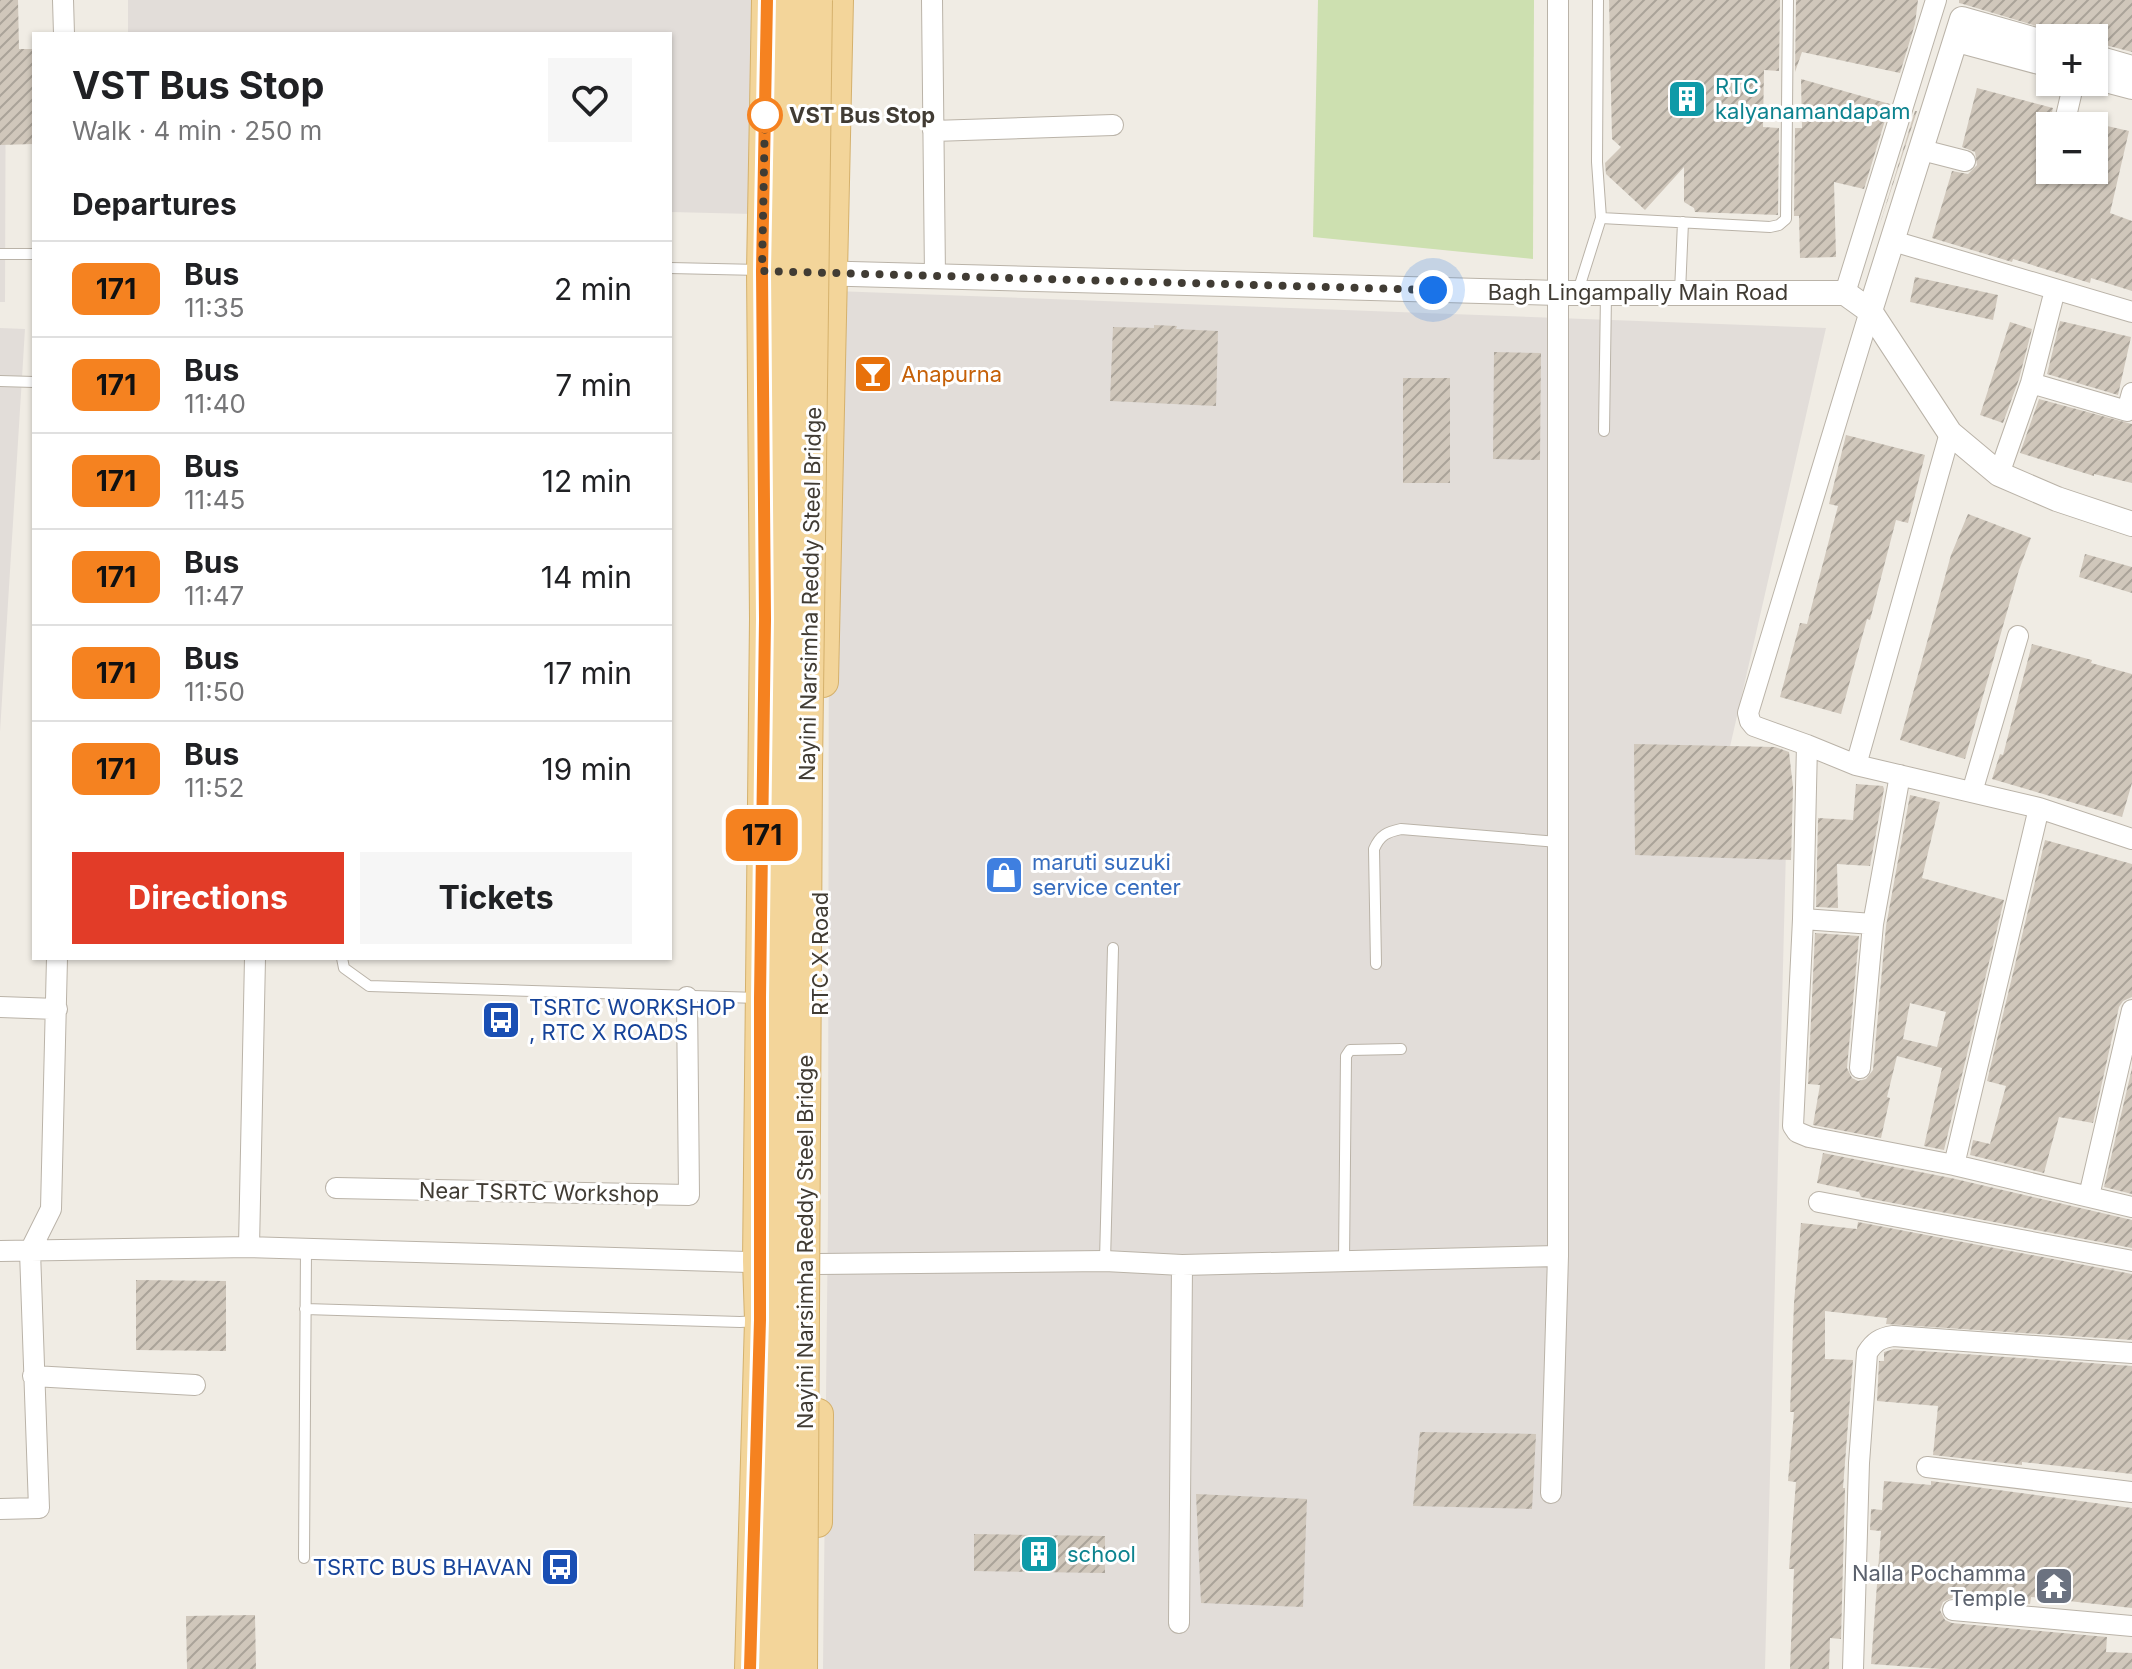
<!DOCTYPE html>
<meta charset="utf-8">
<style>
:root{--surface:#fff;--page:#f6f6f6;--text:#202124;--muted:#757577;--line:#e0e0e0;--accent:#e23c28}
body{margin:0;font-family:Inter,sans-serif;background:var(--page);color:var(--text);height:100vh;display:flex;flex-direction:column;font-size:30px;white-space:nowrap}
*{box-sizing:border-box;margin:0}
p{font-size:26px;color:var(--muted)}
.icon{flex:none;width:44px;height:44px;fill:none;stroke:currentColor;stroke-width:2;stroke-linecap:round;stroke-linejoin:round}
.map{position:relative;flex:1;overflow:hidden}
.sheet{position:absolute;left:32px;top:32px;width:640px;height:928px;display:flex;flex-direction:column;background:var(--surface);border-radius:0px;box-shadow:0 2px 6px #0004}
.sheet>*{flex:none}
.badge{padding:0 16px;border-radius:12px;font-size:28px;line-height:52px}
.controls{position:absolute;left:2036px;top:24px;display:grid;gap:16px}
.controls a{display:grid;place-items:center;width:72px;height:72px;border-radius:0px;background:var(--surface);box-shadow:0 2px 6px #0004;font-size:40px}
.you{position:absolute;width:40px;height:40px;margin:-20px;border:6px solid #fff;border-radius:50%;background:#1a73e8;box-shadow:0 0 0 12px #1a73e833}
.map>.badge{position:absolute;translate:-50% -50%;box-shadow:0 0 0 4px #fff}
h2{padding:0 40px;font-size:30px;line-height:72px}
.round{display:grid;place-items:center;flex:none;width:84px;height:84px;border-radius:0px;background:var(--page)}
.overview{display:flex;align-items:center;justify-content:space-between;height:136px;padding:0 40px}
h1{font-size:38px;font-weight:700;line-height:60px}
.primary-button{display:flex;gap:16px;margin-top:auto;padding:16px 40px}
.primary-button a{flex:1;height:92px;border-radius:0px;background:var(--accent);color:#fff;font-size:32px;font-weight:700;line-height:92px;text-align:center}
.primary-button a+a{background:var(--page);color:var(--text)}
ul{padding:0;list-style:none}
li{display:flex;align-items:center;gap:24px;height:96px;padding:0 40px;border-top:2px solid var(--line)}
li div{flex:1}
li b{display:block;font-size:30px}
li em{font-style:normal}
li .badge{min-width:88px;font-weight:700;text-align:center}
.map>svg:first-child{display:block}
</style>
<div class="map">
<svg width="2132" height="1669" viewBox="0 0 2132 1669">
<defs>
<pattern id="building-hatch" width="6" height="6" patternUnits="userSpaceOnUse" patternTransform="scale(2)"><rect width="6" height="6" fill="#d0c7bb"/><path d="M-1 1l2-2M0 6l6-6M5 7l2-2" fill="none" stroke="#aaa399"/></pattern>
</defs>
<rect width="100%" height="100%" fill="#f0ece4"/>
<path fill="#e2ddd9" d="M0,0H6L5,302H0Z
M128,0H758L753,214L670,212V34H128Z
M835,291L1826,328L1729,751L1788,771L1765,1669H823L828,1217L829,522Z
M0,328L25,329L0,732Z"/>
<path fill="#cde0b0" d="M1318,0H1534L1533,259L1313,237Z"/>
<path fill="url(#building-hatch)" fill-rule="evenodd" d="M0,0H18L19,49H34V144L0,145Z
M1609,0H1780L1779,71L1764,70L1763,127L1779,128L1778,215L1695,212L1694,208L1684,202V167L1645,210L1606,174L1605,163L1621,147L1612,139Z
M1796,0H1918L1915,24L1900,73L1802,52L1795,72Z
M1959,0H2132V52L2094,42V38H2076L1963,4L1959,3Z
M1801,79L1890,104L1864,189L1834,182L1836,257L1800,258L1799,216H1794L1795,128H1802Z
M1977,88L2053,108L2038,170H2094V123L2129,131L2110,213L2132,221V291L2091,278L2090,283L2013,259L2012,262L1932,238L1952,171L1968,174L1977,165L1975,152L1962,147Z
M1915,111H1917L1878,230Z
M1915,277L1998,295L1993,320L1910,302Z
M2060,321L2131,337L2118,395L2047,374Z
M2010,322L2032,329L2019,379L2003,423L1980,415Z
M1154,325L1177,326L1176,329L1218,331L1216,406L1110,401L1113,327L1154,328Z
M1494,352L1541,353L1540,460L1493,459Z
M1403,378H1450V483H1403Z
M2039,399L2132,424V483L2094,474V476L2020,453Z
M1846,435L1925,455L1908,523L1896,520L1870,620L1867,619L1841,714L1780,697L1800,623L1807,624L1838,506L1829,504Z
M1968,514L2031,538L2019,570L1965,759L1900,740L1951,555Z
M2085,554L2132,567V593L2079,577Z
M2032,644L2092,660L2091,663L2132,674V783L2122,817L1992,779L2000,754L2003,755Z
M1634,744L1775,747L1789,752L1793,787L1791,860L1635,855Z
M1856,784L1883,786L1884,789L1870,866L1837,864L1838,908L1816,907L1818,818L1853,820Z
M1910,795L1940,802L1922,878L2004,900L1944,1150L1924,1146L1942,1068L1897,1056L1887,1097L1890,1098L1881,1138L1813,1125L1820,1085L1808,1084L1815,933L1859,936L1847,1068L1852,1078L1858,1081L1866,1079L1873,1070L1886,926ZM1910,1003L1946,1012L1937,1047L1903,1039Z
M2045,840L2132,864V997L2123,1001L2119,1007L2093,1123L2059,1117L2044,1173L1970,1155L1973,1140L1990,1144L2006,1086L1987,1081Z
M2132,1068V1194L2104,1187Z
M1823,1153L1951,1178L2132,1220V1248L1861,1197L1859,1192L1817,1183Z
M1858,1222L2132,1274V1340L1886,1324L1887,1318L1825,1311V1359L1853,1360L1843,1488H1845L1841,1639L1830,1638L1829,1669H1790L1794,1569H1789L1796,1482L1788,1481L1794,1412H1790L1794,1303L1801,1223L1857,1229Z
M136,1280L226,1281V1351L136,1350Z
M1894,1349L2132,1366V1474L2022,1462V1465L1933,1455L1938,1406L1877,1401L1879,1361H1884V1352Z
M1420,1432L1536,1434L1532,1509L1413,1506Z
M1884,1481L1931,1485V1481L2132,1508V1608L2031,1597L2030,1604L1954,1597L1943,1602L1940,1610L1945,1620L1952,1623L2107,1637L2106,1652L2132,1653V1669H1940L1871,1664L1881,1531L1870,1530L1871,1509L1882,1510Z
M1196,1494L1307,1499L1303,1607L1201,1603Z
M974,1534L1105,1536V1573L974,1571Z
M255,1615L256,1669H187L186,1616Z"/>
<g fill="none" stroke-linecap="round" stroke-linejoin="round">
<g stroke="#bab3a8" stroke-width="12">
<path id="service" d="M1598,0L1597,162L1601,218
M0,254H34
M670,268L760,270
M1578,291L1601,218L1770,227L1779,225L1786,219L1788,0
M1680,292L1683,222
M0,381L34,382
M1604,431L1606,294
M342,958L344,968L369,986L758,998
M1376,964L1374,849C1380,835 1387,832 1401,829L1558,842
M1105,1261L1113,948
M1344,1261L1346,1056L1350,1050L1401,1049
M305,1309L740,1322L759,1321
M304,1558L306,1249"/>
</g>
<g stroke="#bab3a8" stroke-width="22">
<path id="minor" d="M63,0L64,34
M932,0L935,277
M2064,125L2074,82
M933,131L1113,125
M1922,150L1965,161
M1893,241L2132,312
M1845,293L1936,0
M1870,311L1748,713L1750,721L1754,726L1807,745L1803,919L1793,1126L1797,1132L1809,1137L1954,1165L2132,1207
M2031,383L2127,411L2132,393
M1999,474L2031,383L2055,290
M1807,745L1856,765L2039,808L2132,839
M1856,765L1950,433
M1972,792L2018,636
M1803,919L1873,924L1860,1068
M1873,924L1900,775
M0,1007L57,1009
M1954,1165L2039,808
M336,1188L689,1195L687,997
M2089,1196L2132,1010
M1819,1202L2132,1261
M249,1247L255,958
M0,1251L249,1247L818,1264L1105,1261L1182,1265L1558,1256
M33,1376L195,1385
M1927,1467L2132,1492
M1551,1493L1558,1256V0
M0,1509L39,1508L30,1251L51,1209L57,958
M1953,1610L2132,1626
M1179,1623L1182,1265
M1853,1669L1859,1463L1867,1353C1874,1342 1880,1338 1893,1336L2132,1353"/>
</g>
<g stroke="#bab3a8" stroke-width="26">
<path id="tertiary" d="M1957,40L2050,65
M2094,57L2132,68
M2094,77L2132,87
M814,273L1558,293H1845L1870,311L1950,433L1999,474L2057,499L2132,524
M1870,311L1962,19L2050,44"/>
</g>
<g stroke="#d5b16c" stroke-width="32">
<path id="primary" d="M823,682L838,0
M817,1522L818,1414
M750,1669L760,1320L758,1261L765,619L762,271L767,0"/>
</g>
<use href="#service" stroke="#fff" stroke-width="10"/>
<use href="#minor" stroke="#fff" stroke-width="20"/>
<use href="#tertiary" stroke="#fff" stroke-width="24"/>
<use href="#primary" stroke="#f3d59a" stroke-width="30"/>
<g stroke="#d5b16c" stroke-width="32" stroke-linecap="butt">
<path id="primary-bridge" d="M772,1669L778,1365L786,222L790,0
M802,1669L807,770L817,0"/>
</g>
<use href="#primary-bridge" stroke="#f3d59a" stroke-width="30"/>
</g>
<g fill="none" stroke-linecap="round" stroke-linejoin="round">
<g stroke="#fff" stroke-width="18">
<path id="line" d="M750,1669L760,1320V998L765,619L762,271L767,0"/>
</g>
<use href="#line" stroke="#f58220" stroke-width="12"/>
<path stroke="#413c34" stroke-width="8" stroke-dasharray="0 14.4" d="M765,115L762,271L1433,290"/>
</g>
<defs>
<g id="building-square" transform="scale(2)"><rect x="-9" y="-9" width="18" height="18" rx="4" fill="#0f9aa8" stroke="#fff"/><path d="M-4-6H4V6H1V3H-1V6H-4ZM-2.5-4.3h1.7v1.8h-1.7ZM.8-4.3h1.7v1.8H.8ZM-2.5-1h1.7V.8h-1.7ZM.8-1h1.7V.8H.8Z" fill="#fff"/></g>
<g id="bar-square" transform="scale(2)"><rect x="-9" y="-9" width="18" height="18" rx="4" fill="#e8710a" stroke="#fff"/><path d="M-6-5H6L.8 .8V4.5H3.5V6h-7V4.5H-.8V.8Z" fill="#fff"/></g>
<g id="shop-square" transform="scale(2)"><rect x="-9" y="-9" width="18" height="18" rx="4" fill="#3f7fe0" stroke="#fff"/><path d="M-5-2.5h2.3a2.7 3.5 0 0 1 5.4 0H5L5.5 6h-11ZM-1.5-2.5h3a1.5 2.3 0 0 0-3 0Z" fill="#fff"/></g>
<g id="bus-square" transform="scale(2)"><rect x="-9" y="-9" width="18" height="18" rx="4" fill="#1a4fb4" stroke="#fff"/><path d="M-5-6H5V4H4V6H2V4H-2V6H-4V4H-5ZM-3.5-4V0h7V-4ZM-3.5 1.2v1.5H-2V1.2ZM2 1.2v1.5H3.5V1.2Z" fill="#fff"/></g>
<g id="temple-square" transform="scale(2)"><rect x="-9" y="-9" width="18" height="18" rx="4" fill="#6b7280" stroke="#fff"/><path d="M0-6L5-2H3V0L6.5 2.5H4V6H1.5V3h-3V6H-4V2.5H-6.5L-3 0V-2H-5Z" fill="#fff"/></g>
</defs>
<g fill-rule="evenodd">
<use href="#building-square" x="1687" y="99"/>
<use href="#bar-square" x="873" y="374"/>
<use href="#shop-square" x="1004" y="875"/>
<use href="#bus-square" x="501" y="1020"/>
<use href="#building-square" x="1039" y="1554"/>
<use href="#bus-square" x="560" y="1567"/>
<use href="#temple-square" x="2054" y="1586"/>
</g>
<circle fill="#fff" stroke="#f58220" stroke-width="4" cx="765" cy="115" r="16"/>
<g text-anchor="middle" stroke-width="6" stroke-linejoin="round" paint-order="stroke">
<g font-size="22" fill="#0d838f" stroke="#fff" text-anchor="start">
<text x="1715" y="94">RTC<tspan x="1715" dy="25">kalyanamandapam</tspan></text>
<text x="1067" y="1562">school</text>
</g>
<g font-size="22" font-weight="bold" fill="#413c34" stroke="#fff" text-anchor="start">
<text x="789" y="123">VST Bus Stop</text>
</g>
<g font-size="22" fill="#413c34" stroke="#fff">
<text x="1638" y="300">Bagh Lingampally Main Road</text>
<text transform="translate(810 594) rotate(-89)" y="8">Nayini Narsimha Reddy Steel Bridge</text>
<text transform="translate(820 954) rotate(-90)" y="8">RTC X Road</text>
<text transform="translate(539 1192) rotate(1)" y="8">Near TSRTC Workshop</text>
<text transform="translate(805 1242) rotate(-90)" y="8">Nayini Narsimha Reddy Steel Bridge</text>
</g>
<g font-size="22" fill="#c56008" stroke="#fff" text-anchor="start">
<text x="901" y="382">Anapurna</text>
</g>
<g font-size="22" fill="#366cbe" stroke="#fff" text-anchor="start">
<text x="1032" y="870">maruti suzuki<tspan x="1032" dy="25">service center</tspan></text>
</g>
<g font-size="22" fill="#164399" stroke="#fff" text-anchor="start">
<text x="529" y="1015">TSRTC WORKSHOP<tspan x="529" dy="25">, RTC X ROADS</tspan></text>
<text x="532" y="1575" text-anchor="end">TSRTC BUS BHAVAN</text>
</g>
<g font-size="22" fill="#5b616d" stroke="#fff" text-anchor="end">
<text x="2026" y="1581">Nalla Pochamma<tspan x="2026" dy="25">Temple</tspan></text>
</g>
</g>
</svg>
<div class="controls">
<a>+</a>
<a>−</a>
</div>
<div class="you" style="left:1433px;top:290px"></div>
<b class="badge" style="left:762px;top:835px;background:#f58220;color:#111">171</b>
<section class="sheet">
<div class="overview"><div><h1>VST Bus Stop</h1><p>Walk · 4 min · 250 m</p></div><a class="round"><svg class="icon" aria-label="heart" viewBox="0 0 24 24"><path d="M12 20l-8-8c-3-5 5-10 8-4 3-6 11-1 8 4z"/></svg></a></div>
<h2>Departures</h2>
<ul>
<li><span class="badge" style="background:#f58220;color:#111">171</span><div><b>Bus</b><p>11:35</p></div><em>2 min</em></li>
<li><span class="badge" style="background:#f58220;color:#111">171</span><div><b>Bus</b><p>11:40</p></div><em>7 min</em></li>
<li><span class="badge" style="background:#f58220;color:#111">171</span><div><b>Bus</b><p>11:45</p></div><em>12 min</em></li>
<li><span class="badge" style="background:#f58220;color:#111">171</span><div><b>Bus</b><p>11:47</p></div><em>14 min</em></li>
<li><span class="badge" style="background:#f58220;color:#111">171</span><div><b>Bus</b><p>11:50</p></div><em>17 min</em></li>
<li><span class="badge" style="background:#f58220;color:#111">171</span><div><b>Bus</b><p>11:52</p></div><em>19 min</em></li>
</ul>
<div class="primary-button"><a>Directions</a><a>Tickets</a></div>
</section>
</div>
